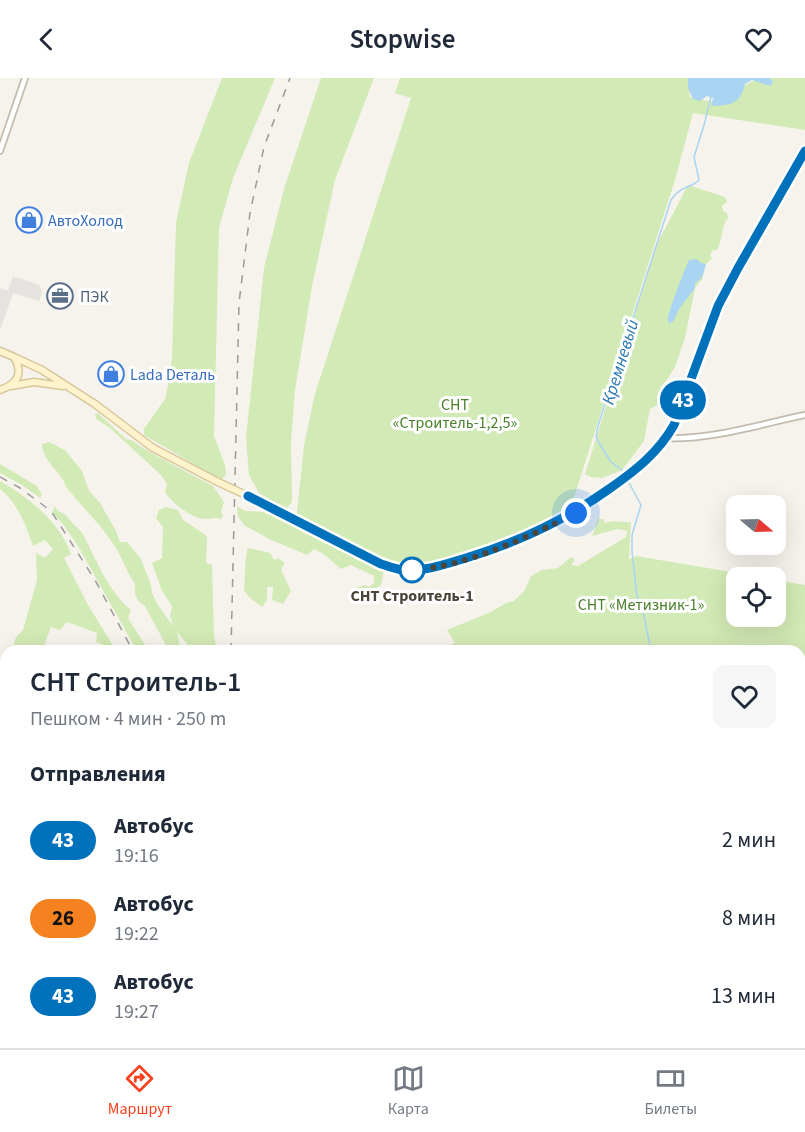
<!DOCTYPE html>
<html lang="ru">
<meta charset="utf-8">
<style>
:root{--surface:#fff;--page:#f6f6f7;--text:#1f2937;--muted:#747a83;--line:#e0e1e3;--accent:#fc3f1d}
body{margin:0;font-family:"Source Sans 3",sans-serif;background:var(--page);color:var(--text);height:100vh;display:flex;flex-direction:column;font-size:22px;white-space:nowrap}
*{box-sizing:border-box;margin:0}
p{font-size:20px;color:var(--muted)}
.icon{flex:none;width:33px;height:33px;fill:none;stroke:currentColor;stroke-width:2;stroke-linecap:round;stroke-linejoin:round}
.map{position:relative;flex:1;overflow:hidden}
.sheet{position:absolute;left:0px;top:567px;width:806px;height:404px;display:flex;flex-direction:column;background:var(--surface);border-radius:18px 18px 0 0;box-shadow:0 6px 24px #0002}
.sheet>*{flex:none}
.badge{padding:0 12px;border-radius:20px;font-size:21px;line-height:39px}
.needle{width:39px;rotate:109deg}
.tools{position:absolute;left:726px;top:417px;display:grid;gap:12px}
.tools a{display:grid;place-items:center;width:60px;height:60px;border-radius:12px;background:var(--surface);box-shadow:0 6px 24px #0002;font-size:30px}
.you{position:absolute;width:30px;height:30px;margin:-15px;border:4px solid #fff;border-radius:50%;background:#1a73e8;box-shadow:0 0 0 9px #1a73e833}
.map>.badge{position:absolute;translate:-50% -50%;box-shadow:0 0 0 3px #fff}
h2{padding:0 30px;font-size:22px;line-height:54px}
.round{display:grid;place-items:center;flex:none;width:63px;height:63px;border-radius:12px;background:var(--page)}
.summary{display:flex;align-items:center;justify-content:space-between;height:102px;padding:0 30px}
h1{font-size:28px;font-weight:600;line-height:45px}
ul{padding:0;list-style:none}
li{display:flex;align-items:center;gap:18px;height:78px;padding:0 30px}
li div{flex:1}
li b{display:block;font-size:22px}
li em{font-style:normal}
li .badge{min-width:66px;font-weight:700;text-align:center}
header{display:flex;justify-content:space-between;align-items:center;height:78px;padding:0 30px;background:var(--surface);font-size:27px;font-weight:600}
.dock{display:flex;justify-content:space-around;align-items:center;height:84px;border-top:2px solid var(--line);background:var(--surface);font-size:16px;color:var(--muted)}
.dock a{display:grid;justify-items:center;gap:3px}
.dock .selected{color:var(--accent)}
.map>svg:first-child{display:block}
</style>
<header><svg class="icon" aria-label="back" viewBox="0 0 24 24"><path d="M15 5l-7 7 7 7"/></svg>Stopwise<svg class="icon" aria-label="heart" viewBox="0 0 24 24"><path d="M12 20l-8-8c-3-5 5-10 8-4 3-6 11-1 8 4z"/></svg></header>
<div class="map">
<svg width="805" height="970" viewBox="0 0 805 970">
<rect width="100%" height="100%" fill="#f6f3ec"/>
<path fill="#e6e2dd" d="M27,964H160V970H25Z"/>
<path fill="#d2eab5" d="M222,0H275L233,100L219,150L214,358L225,387L226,397L221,402L144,357V351L165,321L168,308L172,280L176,145L189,85Z
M321,0H374L335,102L312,208L295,312L291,364L292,424L285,432L259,415L249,397L246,360L264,190L284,111Z
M400,0H688L690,19L722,26L734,13L759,0H805V52L693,35L675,102L570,432L562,440L512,463L441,486L410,490L385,486L304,444L297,435L304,367L315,316L411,20L395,15Z
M688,107L725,119L727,124L722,128L723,133L727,135L728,140C721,148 723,162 717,172H713L710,177L712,180L706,186L702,201L695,210L685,260L675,289L662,309L661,325L650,331L644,363L622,392L602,400L591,399L585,396L655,170Z
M98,335L126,361L131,362L151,375L213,408L224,424L221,434L223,438L221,441C215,439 213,441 206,441C192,441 172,425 165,414L167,406L161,397L110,350L96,341L95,337Z
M49,364L65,372L82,393L89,413L100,425L116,453L120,464H127L141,481L151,507L152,515L158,527L173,548L170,538L172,528L162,513L152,485L162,480L163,449L156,440L159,432L166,429L178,432L183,442L207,458L206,485L212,487L214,559L218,573H193L177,554L180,569L184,573H169L145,528C136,523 134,516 135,506C127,495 124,483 117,472C103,448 83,430 66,409C62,393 42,384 42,366Z
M0,386L37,408L42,417L40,420L22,407L0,395Z
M0,403C29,420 60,444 71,476L64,480L88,527L114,569H123L125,573H112L111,570L96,564L97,555L67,544L60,552L51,549L42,573H12L16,559L23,552L37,502L36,475L45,480L53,471L45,462L33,468C26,447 17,424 0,411Z
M55,428L58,433L66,437C71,446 79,449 84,458C97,484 109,514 131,532L128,540L149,573H137L78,468L63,446L52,435Z
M237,428L245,433L265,434L380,487L384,492L381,507L365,518L355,510L365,507L369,509L374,505V498L351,487L341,491C331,483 326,476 314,471L307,477L269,461L244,447L238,438Z
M598,441H603L605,445C614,441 621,445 631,444L629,481L636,478L761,499L736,500V538H776V502L805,507V970H276L277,964H800V573H432L455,565L447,552L491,534L506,525L514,523L525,512L531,498L542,492L558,490L571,479L575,482L571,487L578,488L626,459L627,453L617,451L592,458Z
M248,470L270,475L274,482L278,480L285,485L281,492L291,513L283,526L272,522L273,509H267V522L262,529L250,520L244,512C245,502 245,477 248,470Z
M160,965H207V970H160Z"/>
<path fill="#e5e3e0" d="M13,198L39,207L42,214L39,223L13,215L0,252V210L8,213Z"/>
<path fill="#a9d4f2" d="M688,0H770L773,4L770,8L752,2L745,6C740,27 730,27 711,28L713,20L707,18L700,23L693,21L688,10Z
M696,181L701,185L706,186C703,195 704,200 695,205V210L679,231L674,242L670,246C669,244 668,243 668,241C667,237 686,188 689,182Z"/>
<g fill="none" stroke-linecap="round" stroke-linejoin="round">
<path stroke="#a9d4f2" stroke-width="1.5" d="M625,397L622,392L611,384L599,365L596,359L598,348L671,122C681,107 690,111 699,102L694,79L704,47L711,19
M627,401L641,427L632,457V474L637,518L642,528L651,573
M413,964L415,970
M620,964V970"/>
<g stroke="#c2bbae" stroke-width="8">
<path id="street" d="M0,73L25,0
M667,360C711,362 761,346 805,337
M0,767L6,769
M19,970L21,964"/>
</g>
<g stroke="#d6c79b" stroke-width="9">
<path id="secondary" d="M0,273L14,279C24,296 17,306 0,312
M14,279L42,292L95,326L153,370L218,404
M11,308L34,304L63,308
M248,418L381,486C388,489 395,491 403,492C424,494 446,486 466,480C520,464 563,443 609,411C635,393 659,375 674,347L718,228L738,190L805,73"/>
</g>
<use href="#street" stroke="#fff" stroke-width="4.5"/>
<use href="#secondary" stroke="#fff3cd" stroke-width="6"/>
<path stroke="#9a9a9a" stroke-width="1.5" stroke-dasharray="8 8" stroke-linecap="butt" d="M0,399L20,410L51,433L95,502L133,573
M231,573L239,225L250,135L264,69L290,0
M249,970V964
M265,970V964"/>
<g stroke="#d6c79b" stroke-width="9" stroke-linecap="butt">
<path id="secondary-bridge" d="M218,404L248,418"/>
</g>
<use href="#secondary-bridge" stroke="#fff3cd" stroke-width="6"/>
</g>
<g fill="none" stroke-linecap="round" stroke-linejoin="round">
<g stroke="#fff" stroke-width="14">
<path id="line" d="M248,418L381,486C388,488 395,491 403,492C424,494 446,486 466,480C519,464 564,443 609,411C635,393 658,375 674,347L718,228L738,190L805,73"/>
</g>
<use href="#line" stroke="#0072bc" stroke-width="9"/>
<path stroke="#4b4439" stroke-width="6" stroke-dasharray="0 10.8" d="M412,492C462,490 531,458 576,435"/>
</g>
<defs>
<g id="shop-ring" transform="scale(1.35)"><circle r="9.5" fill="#fff" stroke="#3f7fe0" stroke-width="1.5"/><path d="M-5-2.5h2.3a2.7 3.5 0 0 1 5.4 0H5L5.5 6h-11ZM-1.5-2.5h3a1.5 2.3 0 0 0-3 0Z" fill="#3f7fe0"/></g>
<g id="office-ring" transform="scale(1.35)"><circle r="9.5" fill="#fff" stroke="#5c6f8a" stroke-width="1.5"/><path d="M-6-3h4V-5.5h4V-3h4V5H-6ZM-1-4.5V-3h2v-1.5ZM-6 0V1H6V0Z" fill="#5c6f8a"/></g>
</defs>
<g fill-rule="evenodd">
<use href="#shop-ring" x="29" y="142"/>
<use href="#office-ring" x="60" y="218"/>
<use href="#shop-ring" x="111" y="296"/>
</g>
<circle fill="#fff" stroke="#0072bc" stroke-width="3" cx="412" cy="492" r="12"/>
<g text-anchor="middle" stroke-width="6" stroke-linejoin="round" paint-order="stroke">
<g font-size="16" fill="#366cbe" stroke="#fff" text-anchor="start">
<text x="48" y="148">АвтоХолод</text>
<text x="130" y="302">Lada Dеталь</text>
</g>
<g font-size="16" fill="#4e5e75" stroke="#fff" text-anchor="start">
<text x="80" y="224">ПЭК</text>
</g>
<g font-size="16" fill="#4a7f2a" stroke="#fff">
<text x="455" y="332">СНТ<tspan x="455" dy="18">«Строитель-1,2,5»</tspan></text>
<text x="641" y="532">СНТ «Метизник-1»</text>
</g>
<g font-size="16" font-weight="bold" fill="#4b4439" stroke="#fff">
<text x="412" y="523">СНТ Строитель-1</text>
</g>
<g font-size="18" font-style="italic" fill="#2e7ab2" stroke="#fff">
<text transform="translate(620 284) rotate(-73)" y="6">Кремневый</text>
</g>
</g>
</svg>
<div class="tools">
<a><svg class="needle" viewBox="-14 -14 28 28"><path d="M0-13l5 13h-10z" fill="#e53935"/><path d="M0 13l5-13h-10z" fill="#747a83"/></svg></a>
<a><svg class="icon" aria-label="locate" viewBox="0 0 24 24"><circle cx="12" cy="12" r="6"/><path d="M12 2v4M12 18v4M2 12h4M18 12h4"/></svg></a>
</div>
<div class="you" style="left:576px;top:435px"></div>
<b class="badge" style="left:683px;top:322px;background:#0072bc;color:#fff">43</b>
<section class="sheet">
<div class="summary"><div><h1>СНТ Строитель-1</h1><p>Пешком · 4 мин · 250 m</p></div><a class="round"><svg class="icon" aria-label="heart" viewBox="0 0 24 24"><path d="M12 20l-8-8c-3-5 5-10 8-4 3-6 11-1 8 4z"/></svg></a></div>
<h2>Отправления</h2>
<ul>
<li><span class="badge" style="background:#0072bc;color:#fff">43</span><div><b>Автобус</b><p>19:16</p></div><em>2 мин</em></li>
<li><span class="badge" style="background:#f58220;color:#111">26</span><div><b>Автобус</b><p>19:22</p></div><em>8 мин</em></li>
<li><span class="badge" style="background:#0072bc;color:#fff">43</span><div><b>Автобус</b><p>19:27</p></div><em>13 мин</em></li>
</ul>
</section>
</div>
<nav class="dock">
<a class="selected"><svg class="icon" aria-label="directions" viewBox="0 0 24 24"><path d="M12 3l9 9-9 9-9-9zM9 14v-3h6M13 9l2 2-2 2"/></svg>Маршрут</a>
<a><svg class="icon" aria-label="map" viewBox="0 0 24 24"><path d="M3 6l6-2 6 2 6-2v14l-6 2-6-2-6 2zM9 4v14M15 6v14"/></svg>Карта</a>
<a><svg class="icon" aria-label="tickets" viewBox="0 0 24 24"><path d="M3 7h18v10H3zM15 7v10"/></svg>Билеты</a>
</nav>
